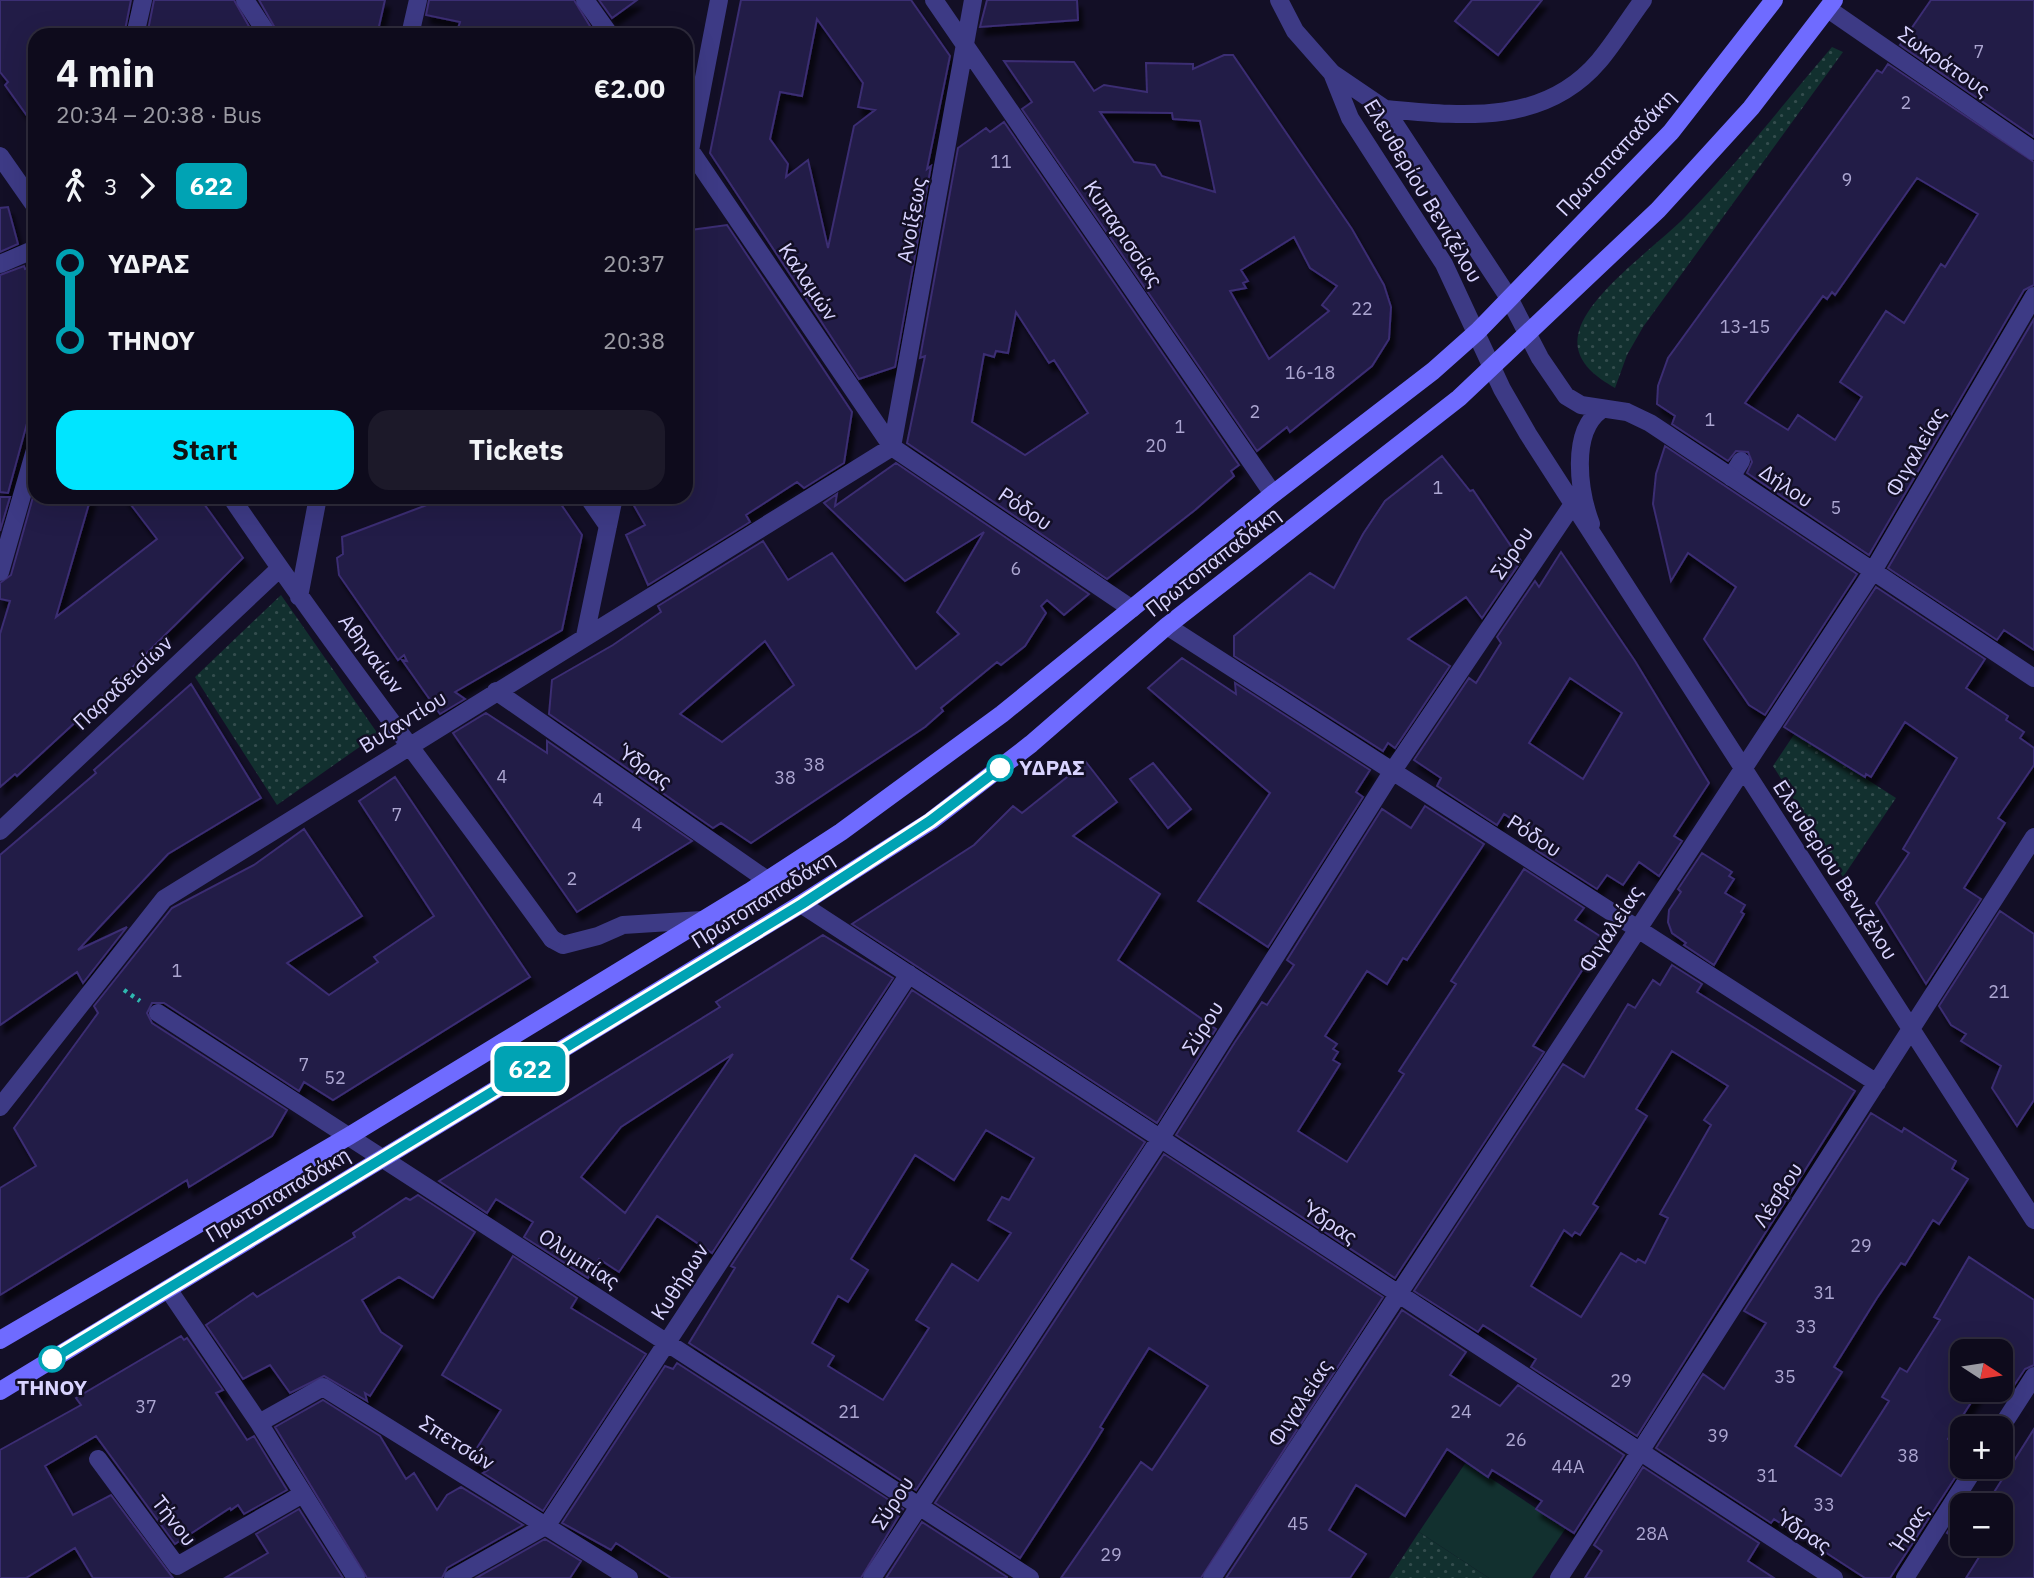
<!DOCTYPE html>
<meta charset="utf-8">
<style>
:root{--surface:#0e0b1c;--page:#1c1929;--text:#f1f3f6;--muted:#9b9ba3;--line:#2e2b3b;--accent:#00e5ff}
body{margin:0;font-family:"IBM Plex Sans",sans-serif;background:var(--page);color:var(--text);height:100vh;display:flex;flex-direction:column;font-size:26px;white-space:nowrap}
*{box-sizing:border-box;margin:0}
p{font-size:23px;color:var(--muted)}
.icon{flex:none;width:38px;height:38px;fill:none;stroke:currentColor;stroke-width:2;stroke-linecap:round;stroke-linejoin:round}
.map{position:relative;flex:1;overflow:hidden}
.drawer{position:absolute;left:28px;top:28px;width:665px;height:476px;display:flex;flex-direction:column;background:var(--surface);border-radius:21px;box-shadow:0 7px 28px #0002,0 0 0 2px var(--line)}
.drawer>*{flex:none}
.badge{padding:0 14px;border-radius:10px;font-size:24px;line-height:46px}
.needle{width:46px;rotate:102deg}
.fabs{position:absolute;left:1950px;top:1339px;display:grid;gap:14px}
.fabs a{display:grid;place-items:center;width:63px;height:63px;border-radius:14px;background:var(--surface);box-shadow:0 7px 28px #0002,0 0 0 2px var(--line);font-size:35px}
.map>.badge{position:absolute;translate:-50% -50%;box-shadow:0 0 0 4px #fff}
.legs{display:flex;align-items:center;gap:10px;height:77px;padding:0 28px;font-size:23px}
.legs p{margin-inline-start:auto}
.overview{display:flex;align-items:center;justify-content:space-between;height:119px;padding:0 28px}
h1{font-size:38px;font-weight:800;line-height:52px}
.action{display:flex;gap:14px;margin-top:auto;padding:14px 28px}
.action a{flex:1;height:80px;border-radius:21px;background:var(--accent);color:#111;font-size:28px;font-weight:800;line-height:80px;text-align:center}
.action a+a{background:var(--page);color:var(--text)}
ul{padding:0 28px;list-style:none}
li{display:flex;align-items:center;gap:24px;height:77px;font-size:26px}
li i{display:grid;place-items:center;width:10px;height:100%;margin:0 9px;background:currentColor}
li i::after{content:'';width:18px;height:18px;margin:-9px;border:5px solid;border-radius:50%;background:var(--surface)}
li p{margin-inline-start:auto}
li:first-child i{background:linear-gradient(#0000 50%,currentColor 0)}
li:last-child i{background:linear-gradient(currentColor 50%,#0000 0)}
.map>svg:first-child{display:block}
</style>
<div class="map">
<svg width="2034" height="1578" viewBox="0 0 2034 1578">
<defs>
<pattern id="park-dots" width="8" height="8" patternUnits="userSpaceOnUse" patternTransform="scale(1.75)"><rect width="8" height="8" fill="#12302f"/><path d="M2 2h.1M6 6h.1" fill="none" stroke="#344d4e" stroke-width="1.8" stroke-linecap="round"/></pattern>
<filter id="shadow"><feDropShadow dx="4.5" dy="8" stdDeviation="2" flood-color="#0009"/></filter>
</defs>
<rect width="100%" height="100%" fill="#130f26"/>
<path fill="url(#park-dots)" d="M1832,47L1843,52L1643,327L1627,355L1615,388C1594,376 1571,359 1579,331C1590,292 1657,246 1686,216C1738,163 1784,103 1832,47Z
M281,595L378,734L277,805L195,677Z
M1795,733L1896,798L1843,877L1773,766Z
M1419,1532L1489,1578H1389Z"/>
<path fill="#12302f" d="M1466,1462L1566,1528L1532,1578H1489L1419,1532Z"/>
<path fill="#241b47" stroke="#3b2d73" stroke-width="2" fill-rule="evenodd" filter="url(#shadow)" d="M0,0H131L124,35H35V127L5,85L8,82L0,72Z
M154,0H234L254,35H147Z
M259,0H385L377,35H279Z
M429,0H574L593,31L588,35H456L460,22L426,15Z
M599,0H637L612,18Z
M741,0H911L950,56L927,169L931,166L895,367L859,379L710,153ZM817,19L863,83L858,107L875,110L854,126L828,248L808,160L786,177L788,164L770,139L780,92L802,96Z
M987,0H1077L1078,20L980,27Z
M1472,0H1542L1498,55L1455,21Z
M1931,0H2034V137L1900,45Z
M1224,55H1233L1352,229L1384,285L1391,307L1389,339L1372,366L1290,432L1287,427L1257,451L1022,109L1032,102L1004,61L1074,62L1094,91L1104,85L1147,92L1146,63L1193,64V69ZM1100,112L1172,113L1173,119L1200,121L1215,192L1162,176L1155,165L1134,162ZM1294,237L1310,268L1337,286L1322,305L1329,311L1269,359L1230,291L1246,288L1243,283L1248,281L1241,270Z
M1888,64L2034,162V285L2024,290L1869,555L1747,473L1752,462L1748,452L1736,451L1728,461L1672,424L1675,416L1657,404L1658,386L1668,358L1877,70L1882,73ZM1917,178L1978,214L1945,267L1941,264L1904,323L1886,311L1840,382L1862,397L1835,440L1798,415L1788,430L1745,403L1823,296L1827,299L1832,292L1835,295Z
M1004,122L1239,465L1231,471L1234,476L1195,510L1107,579L907,443L925,356L920,358L958,148L986,128L990,132ZM1016,312L1049,363L1054,360L1088,413L1025,455L972,422L984,354L994,357L996,351L1008,353Z
M8,207L18,244L0,252V208Z
M727,225L852,412L844,463L804,488L797,482L746,515L750,522L648,585L626,535L645,525L629,497H686V254L691,230Z
M24,266L25,269L35,266V394L8,493L0,492V275Z
M2034,319V650L2004,630L1997,640L1888,568Z
M1665,446L1857,574L1765,715L1749,705L1704,639L1736,587L1688,553L1671,581L1653,504L1656,474Z
M1442,456L1470,491L1473,490L1521,561L1482,618L1466,597L1408,639L1450,666L1395,748L1388,743L1383,751L1234,656V636L1310,573L1334,588L1363,534L1385,501Z
M896,463L1089,594L1064,615L1047,600L1041,606L1046,613L1025,646L1001,665L997,662L941,708L943,711L925,727L751,843L721,823L713,828L549,714L552,680L613,645L661,612L658,606L763,541L788,580L832,553L916,669L959,634L937,612L984,532L905,581L824,503L837,494L835,506ZM765,641L794,685L722,742L680,714Z
M0,497H10L0,531Z
M33,497H91L56,617L157,539L125,497H199L243,558L93,706L17,776L15,774L0,787V634L10,601L0,599V583L11,575Z
M448,497H556L582,535L562,630L455,692L465,699L440,714L402,660L407,661L404,655L398,660L339,575L337,558L343,554L342,537Z
M1561,552L1635,661L1709,783L1674,836L1682,841L1659,876L1639,862L1623,885L1607,875L1597,889L1536,850L1543,840L1504,814L1497,825L1437,786L1441,778L1414,760L1469,678L1476,683L1501,643L1497,637L1535,581L1539,587ZM1570,678L1622,713L1583,779L1529,743Z
M1876,587L1985,659L1966,688L2008,716L2006,720L2024,732L2020,738L2034,748V765L1998,818L2005,823L1964,888L1981,899L1926,984L1876,903L1909,853L1903,849L1957,758L1905,722L1871,777L1866,774L1865,777L1784,727Z
M1182,658L1236,694L1235,683L1370,770L1356,792L1363,797L1268,947L1198,901L1270,793L1148,688Z
M191,684L261,798L168,854L78,950L127,927L83,983L77,972L0,1025V855L96,773L94,770Z
M486,713L547,753V741L692,841L577,912L453,733Z
M1086,762L1117,802L1073,836L1160,894L1118,960L1216,1029L1157,1123L852,924L974,845L1013,806L1022,813Z
M1153,763L1191,809L1168,828L1130,779Z
M395,777L530,977L333,1100L304,1082L299,1091L164,1003H152L147,1013L152,1023L287,1110L272,1136L189,1187L187,1180L0,1295V1188L36,1166L14,1128L98,1013L94,1006L172,908L254,865L304,829L362,916L287,963L329,995L378,962L374,957L434,916L359,801Z
M1425,806L1484,844L1407,960L1403,958L1387,984L1367,971L1325,1036L1337,1044L1333,1049L1338,1052L1333,1060L1340,1064L1298,1131L1347,1162L1404,1074L1399,1071L1456,984L1451,981L1524,869L1584,908L1575,920L1603,938L1533,1046L1544,1052L1395,1278L1176,1135L1235,1042L1262,1002L1267,1005L1294,965L1287,960L1382,809L1411,828Z
M1702,853L1732,872L1729,876L1734,879L1725,893L1745,905L1741,912L1744,914L1714,965L1684,945L1686,943L1672,933L1668,922L1669,910L1681,892L1678,889Z
M2000,911L2034,934V1100L2017,1126L1992,1088L2001,1066L1961,1041L1966,1034L1951,1025L1939,1006Z
M823,935L893,978L712,1253L657,1216L619,1272L599,1259L588,1278L524,1237L533,1222L496,1199L487,1213L439,1181L720,1007L716,1002ZM733,1054L625,1213L581,1177L621,1127Z
M1672,965L1702,984L1697,992L1855,1091L1637,1436L1531,1367L1536,1359L1483,1325L1478,1332L1414,1291L1563,1064L1584,1077L1628,1004L1635,1008L1653,980L1660,985ZM1672,1051L1728,1086L1704,1120L1711,1125L1660,1214L1668,1218L1645,1263L1638,1259L1636,1262L1621,1253L1581,1317L1531,1286L1564,1230L1572,1236L1575,1232L1580,1235L1598,1207L1593,1204L1647,1116L1636,1109Z
M912,990L1145,1142L916,1490L689,1343L735,1268L731,1266ZM986,1130L1034,1158L1009,1200L1002,1197L988,1220L1011,1233L978,1281L952,1264L916,1320L929,1328L883,1400L828,1366L834,1356L812,1343L838,1296L848,1302L868,1270L851,1259L915,1155L954,1180Z
M1871,1113L1902,1132L1904,1128L1956,1161L1952,1169L1968,1179L1939,1224L1933,1220L1905,1265L1901,1263L1877,1298L1834,1367L1842,1372L1795,1446L1841,1476L1889,1401L1882,1397L1900,1368L1907,1372L1940,1320L1934,1317L1969,1257L2034,1300V1365L2025,1369L2013,1387L2000,1380V1351H1962V1390H1979L1948,1439L1962,1448V1467L1890,1578H1865L1774,1519L1771,1523L1656,1448L1703,1374L1724,1389L1766,1323L1744,1311Z
M1164,1154L1383,1297L1201,1578H1061L1141,1462L1152,1470L1208,1386L1149,1348L1100,1427L1103,1429L1087,1455L1020,1558L935,1503Z
M418,1195L475,1232L433,1298L399,1277L362,1300L381,1332L402,1346L370,1396L365,1393L367,1401L324,1376L290,1393L270,1365L243,1379L206,1325L253,1293L257,1297L355,1237L353,1233L406,1198L410,1200Z
M513,1256L577,1298L571,1308L646,1354L543,1511L483,1473L488,1470L470,1459L501,1410L442,1375Z
M1402,1310L1466,1352L1450,1375L1500,1406L1518,1385L1624,1455L1574,1533L1536,1509L1542,1501L1492,1470L1488,1477L1447,1449L1405,1516L1356,1485L1329,1530L1366,1554L1350,1578H1226Z
M181,1336L184,1340L187,1338L223,1390L216,1393L247,1440L254,1436L287,1490L244,1514L238,1505L231,1510L230,1508L175,1544L96,1436L45,1466L73,1515L111,1495L173,1578H93L75,1548L26,1578H0V1450L81,1405L76,1398Z
M677,1363L903,1509L861,1578H671L616,1543L611,1550L562,1523L665,1366L673,1369Z
M323,1400L380,1436L406,1479L414,1473L437,1510L447,1495L461,1487L523,1525L447,1568L442,1578H367L275,1427Z
M2034,1429V1578H1966L1981,1554L1965,1544H2000V1505H1986Z
M1643,1467L1759,1543L1748,1561L1774,1578H1585L1602,1551L1594,1545Z
M299,1509L343,1578H225L268,1553L256,1534Z
M1962,1510V1542L1947,1533Z
M922,1522L1007,1577V1578H886Z
M545,1539L581,1561L570,1578H476Z"/>
<g fill="none" stroke-linecap="round" stroke-linejoin="round">
<path stroke="#2fb8b0" stroke-width="4.5" stroke-dasharray="3.5 5" stroke-linecap="butt" d="M124,990L140,1001"/>
<path stroke="#3d3a85" stroke-width="18" d="M1731,477L1741,461
M552,939L563,945L598,936L623,925L702,920"/>
<path stroke="#3d3a85" stroke-width="18" d="M245,0L268,35
M585,0L610,35
M934,0L1273,494
M1279,0L1295,31L1332,73L1385,109L1509,298L1540,358L1566,396L1581,405L1627,412L1650,423L2034,678
M1828,9L2034,151
M135,35L143,0
M410,35L418,0
M1332,73L1350,118L1444,264L1502,389L1528,434L2034,1220
M1385,109C1462,116 1544,126 1599,61C1615,42 1628,20 1643,0
M686,144L892,447L1132,609
M0,156L35,206
M686,171L719,0
M0,264L35,249
M892,447L973,0
M231,497C333,648 445,791 552,939
M588,497L608,526
M1591,524C1579,492 1570,432 1601,410
M0,572L35,450
M299,597L318,497
M1167,626L1877,1083
M585,636L614,497
M496,691L767,880
M0,831L279,569
M801,904L1834,1578
M158,1013L1030,1578
M0,1107L164,899L892,447
M168,1289L259,1423L356,1578
M259,1423L323,1387L629,1578
M2000,1429L2034,1376
M98,1459L177,1566L301,1495
M453,1578L547,1525L909,974
M872,1578L1160,1139L1392,772L1573,504
M1212,1578L1873,571L2034,296
M1559,1578L2034,837
M1905,1578L1976,1466"/>
<path stroke="#6f6bff" stroke-width="18" d="M0,1340L349,1136L749,892L841,832L1002,714L1273,494L1433,371L1478,331L1671,132L1774,0
M0,1391L801,904L931,821L1031,744L1167,626L1459,398L1658,210L1751,108L1834,0"/>
</g>
<g fill="none" stroke-linecap="round" stroke-linejoin="round">
<g stroke="#fff" stroke-width="16">
<path id="line-1" d="M52,1359L802,904L930,821L1000,768"/>
</g>
<use href="#line-1" stroke="#00a3b4" stroke-width="10"/>
</g>
<g fill="#fff" stroke="#00a3b4" stroke-width="3.5">
<circle cx="1000" cy="768" r="12"/>
<circle cx="52" cy="1359" r="12"/>
</g>
<g text-anchor="middle" stroke-width="5" stroke-linejoin="round" paint-order="stroke">
<g font-size="18" fill="#aca6d1">
<text x="1979" y="58">7</text>
<text x="1906" y="109">2</text>
<text x="1001" y="168">11</text>
<text x="1847" y="186">9</text>
<text x="1362" y="315">22</text>
<text x="1745" y="333">13-15</text>
<text x="1310" y="379">16-18</text>
<text x="1255" y="418">2</text>
<text x="1710" y="426">1</text>
<text x="1180" y="433">1</text>
<text x="1156" y="452">20</text>
<text x="1438" y="494">1</text>
<text x="1836" y="514">5</text>
<text x="1016" y="575">6</text>
<text x="814" y="771">38</text>
<text x="502" y="783">4</text>
<text x="785" y="784">38</text>
<text x="598" y="806">4</text>
<text x="397" y="821">7</text>
<text x="637" y="831">4</text>
<text x="572" y="885">2</text>
<text x="177" y="977">1</text>
<text x="1999" y="998">21</text>
<text x="304" y="1071">7</text>
<text x="335" y="1084">52</text>
<text x="1861" y="1252">29</text>
<text x="1824" y="1299">31</text>
<text x="1806" y="1333">33</text>
<text x="1785" y="1383">35</text>
<text x="1621" y="1387">29</text>
<text x="146" y="1413">37</text>
<text x="849" y="1418">21</text>
<text x="1461" y="1418">24</text>
<text x="1718" y="1442">39</text>
<text x="1516" y="1446">26</text>
<text x="1908" y="1462">38</text>
<text x="1568" y="1473">44Α</text>
<text x="1767" y="1482">31</text>
<text x="1824" y="1511">33</text>
<text x="1298" y="1530">45</text>
<text x="1652" y="1540">28Α</text>
<text x="1111" y="1561">29</text>
</g>
<g font-size="21" fill="#d9d4ff" stroke="#130f26">
<text transform="translate(1944 62) rotate(35)" y="7">Σωκράτους</text>
<text transform="translate(1616 153) rotate(-47)" y="7">Πρωτοπαπαδάκη</text>
<text transform="translate(1423 191) rotate(59)" y="7">Ελευθερίου Βενιζέλου</text>
<text transform="translate(912 220) rotate(-80)" y="7">Ανοίξεως</text>
<text transform="translate(1123 234) rotate(56)" y="7">Κυπαρισσίας</text>
<text transform="translate(808 282) rotate(56)" y="7">Καλαμών</text>
<text transform="translate(1916 452) rotate(-60)" y="7">Φιγαλείας</text>
<text transform="translate(1786 486) rotate(34)" y="7">Δήλου</text>
<text transform="translate(1025 509) rotate(34)" y="7">Ρόδου</text>
<text transform="translate(1512 553) rotate(-56)" y="7">Σύρου</text>
<text transform="translate(1213 562) rotate(-38)" y="7">Πρωτοπαπαδάκη</text>
<text transform="translate(371 654) rotate(53)" y="7">Αθηναίων</text>
<text transform="translate(123 683) rotate(-43)" y="7">Παραδεισίων</text>
<text transform="translate(403 722) rotate(-32)" y="7">Βυζαντίου</text>
<text transform="translate(645 767) rotate(35)" y="7">Ύδρας</text>
<text transform="translate(1534 836) rotate(33)" y="7">Ρόδου</text>
<text transform="translate(1835 870) rotate(57)" y="7">Ελευθερίου Βενιζέλου</text>
<text transform="translate(763 900) rotate(-32)" y="7">Πρωτοπαπαδάκη</text>
<text transform="translate(1611 929) rotate(-57)" y="7">Φιγαλείας</text>
<text transform="translate(1203 1028) rotate(-58)" y="7">Σύρου</text>
<text transform="translate(278 1195) rotate(-31)" y="7">Πρωτοπαπαδάκη</text>
<text transform="translate(1778 1195) rotate(-57)" y="7">Λέσβου</text>
<text transform="translate(1330 1223) rotate(33)" y="7">Ύδρας</text>
<text transform="translate(579 1259) rotate(33)" y="7">Ολυμπίας</text>
<text transform="translate(680 1282) rotate(-57)" y="7">Κυθήρων</text>
<text transform="translate(1300 1403) rotate(-57)" y="7">Φιγαλείας</text>
<text transform="translate(457 1443) rotate(32)" y="7">Σπετσών</text>
<text transform="translate(893 1503) rotate(-57)" y="7">Σύρου</text>
<text transform="translate(174 1521) rotate(52)" y="7">Τήνου</text>
<text transform="translate(1910 1528) rotate(-57)" y="7">Ήρας</text>
<text transform="translate(1804 1532) rotate(33)" y="7">Ύδρας</text>
</g>
<g font-size="21" font-weight="bold" fill="#d9d4ff" stroke="#130f26" text-anchor="start">
<text x="1019" y="775">ΥΔΡΑΣ</text>
<text x="52" y="1395" text-anchor="middle">ΤΗΝΟΥ</text>
</g>
</g>
</svg>
<div class="fabs">
<a><svg class="needle" viewBox="-14 -14 28 28"><path d="M0-13l5 13h-10z" fill="#e53935"/><path d="M0 13l5-13h-10z" fill="#9b9ba3"/></svg></a>
<a>+</a>
<a>−</a>
</div>
<b class="badge" style="left:530px;top:1069px;background:#00a3b4;color:#fff">622</b>
<section class="drawer">
<div class="overview"><div><h1>4 min</h1><p>20:34 – 20:38 · Bus</p></div><b>€2.00</b></div>
<div class="legs"><svg class="icon" aria-label="walk" viewBox="0 0 24 24"><circle cx="13" cy="4" r="2"/><path d="M13 8l-2 6 4 7M11 14l-3 7M7 12l3-4h3l4 4"/></svg>3<svg class="icon" aria-label="forward" viewBox="0 0 24 24"><path d="M9 5l7 7-7 7"/></svg><b class="badge" style="background:#00a3b4;color:#fff">622</b></div>
<ul>
<li><i style="color:#00a3b4"></i><b>ΥΔΡΑΣ</b><p>20:37</p></li>
<li><i style="color:#00a3b4"></i><b>ΤΗΝΟΥ</b><p>20:38</p></li>
</ul>
<div class="action"><a>Start</a><a>Tickets</a></div>
</section>
</div>
